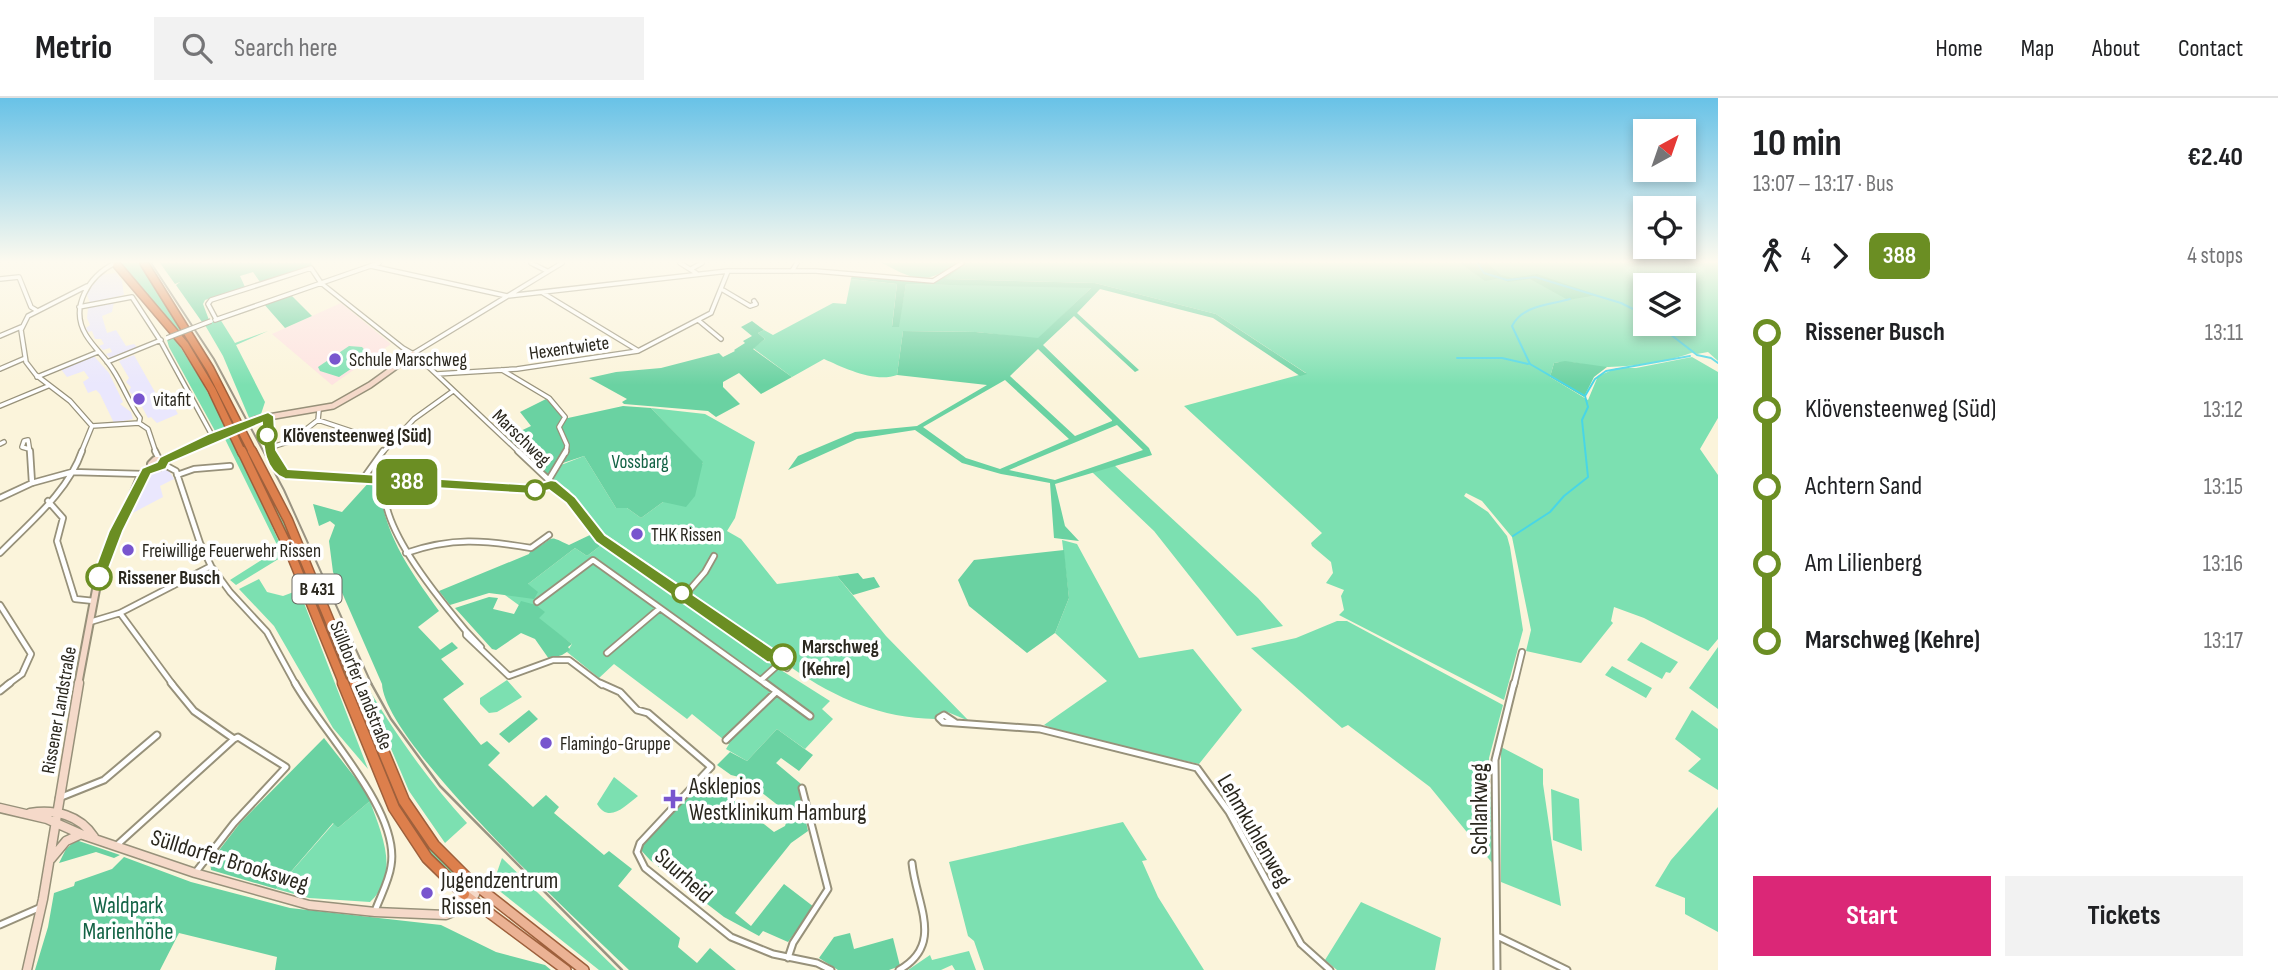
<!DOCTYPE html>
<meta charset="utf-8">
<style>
:root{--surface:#fff;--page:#f2f2f2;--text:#202124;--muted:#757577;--line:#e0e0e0;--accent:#db2777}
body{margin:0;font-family:"Sofia Sans Condensed",sans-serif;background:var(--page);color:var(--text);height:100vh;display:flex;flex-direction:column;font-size:26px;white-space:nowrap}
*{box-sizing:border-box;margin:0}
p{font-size:23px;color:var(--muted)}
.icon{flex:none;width:38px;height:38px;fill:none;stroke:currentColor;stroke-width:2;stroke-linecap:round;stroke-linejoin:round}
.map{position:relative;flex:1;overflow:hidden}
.sheet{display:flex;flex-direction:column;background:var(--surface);width:560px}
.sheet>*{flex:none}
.badge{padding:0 14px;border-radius:10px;font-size:24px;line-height:46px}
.needle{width:46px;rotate:40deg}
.buttons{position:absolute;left:1633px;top:21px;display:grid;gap:14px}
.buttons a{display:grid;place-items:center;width:63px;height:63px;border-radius:0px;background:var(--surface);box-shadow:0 4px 10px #0003;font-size:35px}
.map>.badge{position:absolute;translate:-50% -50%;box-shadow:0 0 0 4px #fff}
.legs{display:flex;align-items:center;gap:10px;height:77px;padding:0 35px;font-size:23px}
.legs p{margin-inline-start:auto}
.head{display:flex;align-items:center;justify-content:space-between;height:119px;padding:0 35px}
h1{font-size:38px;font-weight:700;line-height:52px}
.action{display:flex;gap:14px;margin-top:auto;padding:14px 35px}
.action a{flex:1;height:80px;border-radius:0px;background:var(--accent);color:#fff;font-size:28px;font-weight:700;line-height:80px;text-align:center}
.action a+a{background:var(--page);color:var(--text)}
ul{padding:0 35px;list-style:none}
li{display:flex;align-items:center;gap:24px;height:77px;font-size:26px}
li i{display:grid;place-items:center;width:10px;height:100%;margin:0 9px;background:currentColor}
li i::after{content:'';width:18px;height:18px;margin:-9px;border:5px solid;border-radius:50%;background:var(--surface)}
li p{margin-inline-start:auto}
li:first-child i{background:linear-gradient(#0000 50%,currentColor 0)}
li:last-child i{background:linear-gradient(currentColor 50%,#0000 0)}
header{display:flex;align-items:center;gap:42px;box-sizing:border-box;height:98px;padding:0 35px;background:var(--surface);border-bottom:2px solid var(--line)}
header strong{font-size:33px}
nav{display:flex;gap:38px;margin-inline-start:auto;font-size:24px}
.search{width:490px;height:63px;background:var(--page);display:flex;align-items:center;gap:18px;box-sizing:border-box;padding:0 24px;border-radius:0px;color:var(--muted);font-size:26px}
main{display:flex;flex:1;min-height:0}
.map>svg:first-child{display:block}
</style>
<header>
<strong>Metrio</strong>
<div class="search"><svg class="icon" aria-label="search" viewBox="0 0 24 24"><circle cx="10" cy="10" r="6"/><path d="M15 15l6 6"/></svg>Search here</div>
<nav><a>Home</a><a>Map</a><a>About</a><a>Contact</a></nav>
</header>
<main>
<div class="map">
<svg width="1718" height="872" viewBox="0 0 1718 872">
<rect width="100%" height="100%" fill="#fbf4db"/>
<path fill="#eae7fd" d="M116,175L122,183L124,197L90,205L86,194L99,177Z
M114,204L112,214L102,218L107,235L116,232L126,248L134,246L137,249L110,260L106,256L112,254L110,250L103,252L99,248L104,246L101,241H95L92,233L88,234L86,230L90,227L87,220L88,210Z
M93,257L109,275L123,304L120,306L131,314L133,321L114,325L100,296L96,292L88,295L83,284L89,280L84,273L67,279L60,270Z
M134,257L165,312L174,309L178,316L157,325L151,319L148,320L139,303L136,304L134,302L136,300L129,293L131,289L126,284L129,280L119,263Z
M158,371H168L174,381L160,388L163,399L127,418L144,382Z"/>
<path fill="#fee3e1" d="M341,205L391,246L332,287L272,236Z"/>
<path fill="#7ce0b1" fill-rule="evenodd" d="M123,165H142L199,257L235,328L233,329L213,290L121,167Z
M882,165H958C925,187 916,183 882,165Z
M967,165H1718V263L1708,254L1697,256L1694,254C1667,264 1637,268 1608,269C1589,270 1573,261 1554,265L1550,279L1588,302L1598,278L1617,270H1636L1692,259L1718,274V320L1700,351L1718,377V541L1708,553L1644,520L1614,509L1611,523L1613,525L1581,565L1526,553L1531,532L1512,439L1482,403L1466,395L1464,398L1488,414L1507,438L1510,449L1523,532L1504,602L1339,517L1344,512L1341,498L1344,492L1326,485L1333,475L1331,464L1312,448L1311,445L1322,435L1184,308L1306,275L1216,216L1095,185L945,181ZM1645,187H1684V226H1645Z
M851,181L897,186L892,228L898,229L906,186L1092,189L1038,241L976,234L903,233L897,277C875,285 844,270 824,261L792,279L753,250L765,241L758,235L764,232L773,237L833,205L846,206Z
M220,221L235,245L268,233L236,247L265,304L261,316L250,322L223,258L205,227Z
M174,239L201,282L227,331L215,333L169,249L167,242Z
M349,248L362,249L370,258L339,279L320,273L318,269Z
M651,310L705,316L755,344L735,420L727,433L741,441L777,486L837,478L886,538L969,623L945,613L936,617L935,621C881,620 837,601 792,570L796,564L793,558L773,555L688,492L598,431L569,392L552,381L561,367L584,358L616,410H627L641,420L663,404L703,365Z
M238,331L286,426L396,695L420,737L461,782L458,784L435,761L400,712L290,443L235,333Z
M230,335L285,457L236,487L230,482L279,451L225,341L219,339Z
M1114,367L1258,500L1283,528L1237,538L1154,433L1092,374Z
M1062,442L1077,446L1139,560L1193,551L1242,612L1199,666L1070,637L1044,627L1107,583L1055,535L1069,500Z
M604,445L773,567L830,603L822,611L833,621L805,651L777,631L747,663L726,651L729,646L692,616L687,621L614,566L599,580L567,554L572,546L505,497L528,486L575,450L587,458Z
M259,481L267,494L283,498L299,492L368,671L333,630L274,528L239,491Z
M1337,523H1347L1503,607L1489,660L1493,766L1430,689L1348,627L1342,630L1251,550L1296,540Z
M1641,544L1678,564L1670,575L1666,574L1662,581L1627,562Z
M1718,549V611L1689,590Z
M1612,568L1652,590L1646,600L1605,577Z
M358,573C390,628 424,678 467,725L445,745L409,693Z
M507,582L522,599L497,614L489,615L480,606V600Z
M1692,612L1718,631V692L1688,673L1701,661L1675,641Z
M1501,649L1543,671V686L1561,808L1501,784Z
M614,679L638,698C625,708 609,726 597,706Z
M1551,691L1579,701L1582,753L1553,742Z
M370,703C381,735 401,776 370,804L309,800L276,791L334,725L338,730Z
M1718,709V834L1685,816V800L1655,788L1671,762Z
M1123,724L1147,762L1142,763L1158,799L1204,872H984L974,843L968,838L949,764Z
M502,760L617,872H599L497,791L494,783Z
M1361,804L1441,840L1435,872H1337L1325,862Z
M969,853L976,872H955L952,867L941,872H908L930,857L932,862Z"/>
<path fill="#6ad2a2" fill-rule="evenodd" d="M160,165H311L312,167L260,184L253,174L240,178L245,189L205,202L203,206L209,222L202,224L176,187L180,184L175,186Z
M958,165H967L946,181L1095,185L1216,216L1307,276L1300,278L1213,220L1100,191L1077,215L1139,272L1135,274L1074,218L1043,247L1149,350L1152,357L1055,386L1065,428L1079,443L1054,440L1050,385L1001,376L962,365L915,332L857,341L788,372L798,358L855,334L917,328L987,287L897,277L903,233L976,234L1038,240L1091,190L906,186L899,229H892L897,186L851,181L852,177L936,180ZM1038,251L1112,322V323L1075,338L1010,278ZM1005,282L1069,341L1000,371L966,360L923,329ZM1117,327L1143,352L1055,382L1009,372Z
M1460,165H1487L1501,177L1512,180L1537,176L1597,197L1568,202L1530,181L1508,184L1501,180L1485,183Z
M290,196L312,218L285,230L263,205Z
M752,223L764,232L758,235L765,241L753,251L792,279L761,296L739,275L723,284V289L740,306L716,319L708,313L624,306L622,304L627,301L589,280L616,274L661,270L719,255L723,259L735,253L734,252L745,245L743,243L752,238L741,229Z
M1565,263L1607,269L1594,279L1584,299L1550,279L1554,265Z
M546,301L562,318L568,320L623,308L651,310L703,364L695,398L686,409L663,404L641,420L627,410H616L584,358L557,367L550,379L504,341L531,328L520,314Z
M371,382C381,390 382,405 385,417C396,454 417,482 439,513L418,529L440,552L452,544L458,550L441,561L464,586L443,601L481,647L487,643L500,655L488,667L533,709L546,697L559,709L554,715L604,757L609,753L632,771L618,788L680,840L678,849L697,865L710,850L736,872H629C580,824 385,646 382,586L333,474L329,443L335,427L330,423L319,428L313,406L342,414Z
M592,436L604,445L587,458L575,450L528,486L538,494L534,501L489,495L450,507L439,493L529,456C534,447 528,455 538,449C555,439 548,437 569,447Z
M1064,452L1069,500L1055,535L1027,555L969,508L958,482L974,462Z
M858,475L863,481L874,479L880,489L853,497L837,478Z
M489,499L498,500L493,511L514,516L521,503L536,507L545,514L539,520L572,546L568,549L570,552L562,557L549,561L535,541L521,535L496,552L492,551L455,510Z
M529,612L538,621L509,645L499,636Z
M777,631L813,657L799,673L781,660L776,665L807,691L804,715L808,733L791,745L735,815L751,828L784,786L814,809L788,844L763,833L759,838L724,819L650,762L639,750L707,677L721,688L728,698L774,734L785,728L789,716L743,680L731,677L717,667L730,654L747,663Z
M324,640L364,691L370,703L338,730L333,725L276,791L211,772L210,764L240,725Z
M76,742L120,757L114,760L96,754L59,765L66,751Z
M124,759L191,784L290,810L441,827L496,854L545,867L551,872H275L277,859L179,835L160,872H35L48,829L54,795L74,788L75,784L112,771Z
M850,835L854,851L893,840L900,868L889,872H838L819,860L834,839Z"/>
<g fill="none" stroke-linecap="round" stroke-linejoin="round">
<path stroke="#48d6e6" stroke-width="2" d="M1477,165L1484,175L1507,182L1535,179L1621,205L1645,217
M1570,201C1549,207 1523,207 1512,228L1530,266L1585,298
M1657,226L1697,257L1711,260L1718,265
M1457,260H1502L1528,266
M1513,438L1550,414L1564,398L1588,379L1582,322L1588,309L1585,298L1595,281L1606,273L1690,258"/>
<g stroke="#97917a" stroke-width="6">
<path id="street-far2" d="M115,165C89,178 69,209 86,237C94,250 105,259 113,272C123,287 129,305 140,320L139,325L148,331L156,355
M531,165L547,173
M680,165L696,175
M371,168L507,198L728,173H816L933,183L962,165
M691,171L702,165
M792,173L797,165
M0,181L19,179L31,209L36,212
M87,188L28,218L21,232L26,264L36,277L70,303L92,328
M723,192L750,208L756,206L754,203
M543,195L637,252
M79,209L132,199L160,242L213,339
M216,221L208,206L211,202L311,170L321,185L403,250L417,258L520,355
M215,222L379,165
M698,222L721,241
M0,238L21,229
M414,255L562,165
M107,264L161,242
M0,271L23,261
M502,272L549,300L565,319L559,329L567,347L566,355
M437,276L517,271L638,253L711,215L728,173
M37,279L98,254
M0,308L48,288
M268,319L270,355
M318,322L354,334L391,340
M92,328L139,325
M0,346L4,344
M269,350L291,343L318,322L319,312
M29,351L22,349L24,343L28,342L30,355
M81,355L92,328
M382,355L414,321L453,293"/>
</g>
<g stroke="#97917a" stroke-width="8">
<path id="street-far1" d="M30,353L32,385
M155,353L159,361
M270,353L274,365L285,376L535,392L551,386
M518,353L570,402L601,440L787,570L791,565L787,560L773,559
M163,366L176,373L200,445L211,468L230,494L267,534L296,587
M177,377L194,371L230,368
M363,381L383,353
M386,383C374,424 441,503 466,533V537L509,578L553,562H569L602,587
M548,383L566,353
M0,400L32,385L72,374L143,376
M48,403L63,420L57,443L75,501L94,503
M0,455C29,425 68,394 82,353
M406,455C452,439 484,442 531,450L549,437
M685,497L705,474L714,458
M537,504L593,462L660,510
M0,507L31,556L22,576L7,587
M120,515L173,587
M90,524L120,515L211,468
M466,533L481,549
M607,555L660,510L767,587
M761,582L780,565
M1514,587L1522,554"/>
</g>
<g stroke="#97917a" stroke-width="9">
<path id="street" d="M171,585L194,613L234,641L238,639L286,669L234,725L195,775
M295,585C321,632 401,713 391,768C389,783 380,799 375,813
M600,585L620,594L637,612L648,615L711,669L640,745L637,754L645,770L731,839L773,856L817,865L831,872
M765,585L810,618
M0,593L10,585
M944,617L956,625L943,624L939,620Z
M956,625L1040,631L1197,670L1229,714L1301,846L1330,872
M726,642L776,594
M59,700L104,682L157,637
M117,747L234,641
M0,827L41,809
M1497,838L1567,872
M788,860L793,845L828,791L802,690
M899,872C945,846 916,806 912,765
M1497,872L1495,662L1514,585"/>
</g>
<g stroke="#97917a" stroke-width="8">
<path id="secondary-far2" d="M257,321L333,308L370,287L413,256
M179,355L222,335"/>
</g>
<g stroke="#97917a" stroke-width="10">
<path id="secondary-far1" d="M152,369H159L164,362L183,353
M152,369L151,366L155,362H164
M78,587L98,481L140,380L152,369"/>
</g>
<g stroke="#97917a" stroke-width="11">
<path id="secondary" d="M0,710L47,721L83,737L195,775L309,807L375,814L446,817L463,810L472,802L478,790
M30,715C55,711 80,717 94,739
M51,761L66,743L79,737
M444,815L464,796L478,790
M27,872L43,801L79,585"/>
</g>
<g stroke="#9e603c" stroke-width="12">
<path id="primary" d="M468,781L584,872
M464,796L566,872"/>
</g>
<g stroke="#9e603c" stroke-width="10">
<path id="highway-far2" d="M144,165L210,271L253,355
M117,167L185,247L212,292L242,355"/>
</g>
<g stroke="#9e603c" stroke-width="11">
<path id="highway-far1" d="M242,353L288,449L344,587
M252,353L288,422L356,587"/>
</g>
<g stroke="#9e603c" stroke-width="13">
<path id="highway" d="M343,585L394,710L427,760L464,796
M355,585L404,703L434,747L468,781"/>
</g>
<use href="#street-far2" stroke="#fff" stroke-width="3.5"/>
<use href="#street-far1" stroke="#fff" stroke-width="4.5"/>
<use href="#street" stroke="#fff" stroke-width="5"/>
<use href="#secondary-far2" stroke="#f5d9c9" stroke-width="5"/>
<use href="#secondary-far1" stroke="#f5d9c9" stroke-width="6"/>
<use href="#secondary" stroke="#f5d9c9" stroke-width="8"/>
<use href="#primary" stroke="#ebb294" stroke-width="9"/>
<use href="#highway-far2" stroke="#dd7f4c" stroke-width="7"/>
<use href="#highway-far1" stroke="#dd7f4c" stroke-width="8"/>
<use href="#highway" stroke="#dd7f4c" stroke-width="10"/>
<path stroke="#999382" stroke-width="2" d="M151,165L214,261L284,392L372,587"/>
<path stroke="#999382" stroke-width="2.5" d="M371,585L391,621L440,688L622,872"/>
<g stroke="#97917a" stroke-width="6" stroke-linecap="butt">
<path id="street-bridge" d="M167,240L211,223"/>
</g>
<g stroke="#97917a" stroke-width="8" stroke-linecap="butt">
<path id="secondary-bridge" d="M222,335L257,321"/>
</g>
<use href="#street-bridge" stroke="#fff" stroke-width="3.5"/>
<use href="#secondary-bridge" stroke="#f5d9c9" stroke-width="5"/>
</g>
<linearGradient id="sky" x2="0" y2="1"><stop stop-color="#68c2e7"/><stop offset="0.57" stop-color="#fdfaef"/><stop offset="1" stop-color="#fdfaef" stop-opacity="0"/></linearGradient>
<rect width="1718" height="287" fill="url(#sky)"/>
<path fill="#6b8e23" stroke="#fff" stroke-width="2" d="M268,314L274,318L276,352L288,371L535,387L551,382L556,383L575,399L605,437L776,553L788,555L791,559L783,566L767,564L596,444L566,405L549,392L535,396L285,381C263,373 263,345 262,325L169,365L166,371L151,376L123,433L104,483H94L92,479L109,433L142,370L157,364L160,359L208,336Z"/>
<g fill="#7855ce" stroke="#fff" stroke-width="2.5">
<circle cx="335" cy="261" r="7"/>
<circle cx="139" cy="301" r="7"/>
<circle cx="637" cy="436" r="7"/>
<circle cx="128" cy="452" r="7"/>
<circle cx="546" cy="645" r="7"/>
<path d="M669.5 690.5h7v7h7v7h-7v7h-7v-7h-7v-7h7z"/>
<circle cx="427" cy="795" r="7"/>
</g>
<g fill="#fff" stroke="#6b8e23" stroke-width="3.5">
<circle cx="267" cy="337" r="9"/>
<circle cx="535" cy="392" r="9"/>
<circle cx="99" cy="479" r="12"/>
<circle cx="682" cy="495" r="9"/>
<circle cx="783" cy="559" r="12"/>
</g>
<g text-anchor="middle" stroke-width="7" stroke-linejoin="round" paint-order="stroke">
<rect fill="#fff" stroke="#6a6862" stroke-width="2" x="292.5" y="476.5" width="49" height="29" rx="5"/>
<g font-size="18" font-weight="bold" fill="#2a271e">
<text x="317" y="497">B 431</text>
</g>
<g font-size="19" fill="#2a271e" stroke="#fff">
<text transform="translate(569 249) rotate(-8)" y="7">Hexentwiete</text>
<text transform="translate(522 339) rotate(44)" y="7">Marschweg</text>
<text transform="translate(362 587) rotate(68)" y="7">Sülldorfer Landstraße</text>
<text transform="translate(58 612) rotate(-80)" y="7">Rissener Landstraße</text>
</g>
<g font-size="19" fill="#2a271e" stroke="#fff" text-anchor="start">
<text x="349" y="268">Schule Marschweg</text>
<text x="153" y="308">vitafit</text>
<text x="651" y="443">THK Rissen</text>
<text x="142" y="459">Freiwillige Feuerwehr Rissen</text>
<text x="560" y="652">Flamingo-Gruppe</text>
</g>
<g font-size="19" font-weight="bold" fill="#2a271e" stroke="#fff" text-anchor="start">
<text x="283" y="344">Klövensteenweg (Süd)</text>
<text x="118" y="486">Rissener Busch</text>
<text x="802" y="555">Marschweg<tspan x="802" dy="22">(Kehre)</tspan></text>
</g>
<g font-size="19" fill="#136345" stroke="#fff">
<text x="640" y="370">Vossbarg</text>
</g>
<g font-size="23" fill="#2a271e" stroke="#fff" text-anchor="start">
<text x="689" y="696">Asklepios<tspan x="689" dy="26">Westklinikum Hamburg</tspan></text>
<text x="441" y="790">Jugendzentrum<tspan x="441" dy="26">Rissen</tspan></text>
</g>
<g font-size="23" fill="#2a271e" stroke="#fff">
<text transform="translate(1479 711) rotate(-90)" y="8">Schlankweg</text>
<text transform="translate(1255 732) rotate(60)" y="8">Lehmkuhlenweg</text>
<text transform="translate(230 762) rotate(17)" y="8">Sülldorfer Brooksweg</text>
<text transform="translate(684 777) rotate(42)" y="8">Suurheid</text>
</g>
<g font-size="23" fill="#136345" stroke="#fff">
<text x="128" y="815">Waldpark<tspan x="128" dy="26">Marienhöhe</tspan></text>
</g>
</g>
</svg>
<div class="buttons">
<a><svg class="needle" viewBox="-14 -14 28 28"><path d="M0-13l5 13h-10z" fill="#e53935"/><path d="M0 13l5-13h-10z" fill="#757577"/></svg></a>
<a><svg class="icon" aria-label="locate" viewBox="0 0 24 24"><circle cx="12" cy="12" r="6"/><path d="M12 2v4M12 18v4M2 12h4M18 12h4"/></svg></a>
<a><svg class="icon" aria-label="layers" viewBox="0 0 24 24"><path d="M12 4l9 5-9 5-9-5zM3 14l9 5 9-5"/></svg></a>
</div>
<b class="badge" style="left:407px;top:384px;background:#6b8e23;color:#fff">388</b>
</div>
<section class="sheet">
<div class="head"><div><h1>10 min</h1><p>13:07 – 13:17 · Bus</p></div><b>€2.40</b></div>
<div class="legs"><svg class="icon" aria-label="walk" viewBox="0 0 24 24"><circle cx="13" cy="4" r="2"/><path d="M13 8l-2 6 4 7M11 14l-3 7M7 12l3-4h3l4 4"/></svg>4<svg class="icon" aria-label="forward" viewBox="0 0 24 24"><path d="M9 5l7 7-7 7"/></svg><b class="badge" style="background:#6b8e23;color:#fff">388</b><p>4 stops</p></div>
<ul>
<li><i style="color:#6b8e23"></i><b>Rissener Busch</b><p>13:11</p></li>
<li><i style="color:#6b8e23"></i><span>Klövensteenweg (Süd)</span><p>13:12</p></li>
<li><i style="color:#6b8e23"></i><span>Achtern Sand</span><p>13:15</p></li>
<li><i style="color:#6b8e23"></i><span>Am Lilienberg</span><p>13:16</p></li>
<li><i style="color:#6b8e23"></i><b>Marschweg (Kehre)</b><p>13:17</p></li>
</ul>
<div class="action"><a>Start</a><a>Tickets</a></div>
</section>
</main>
